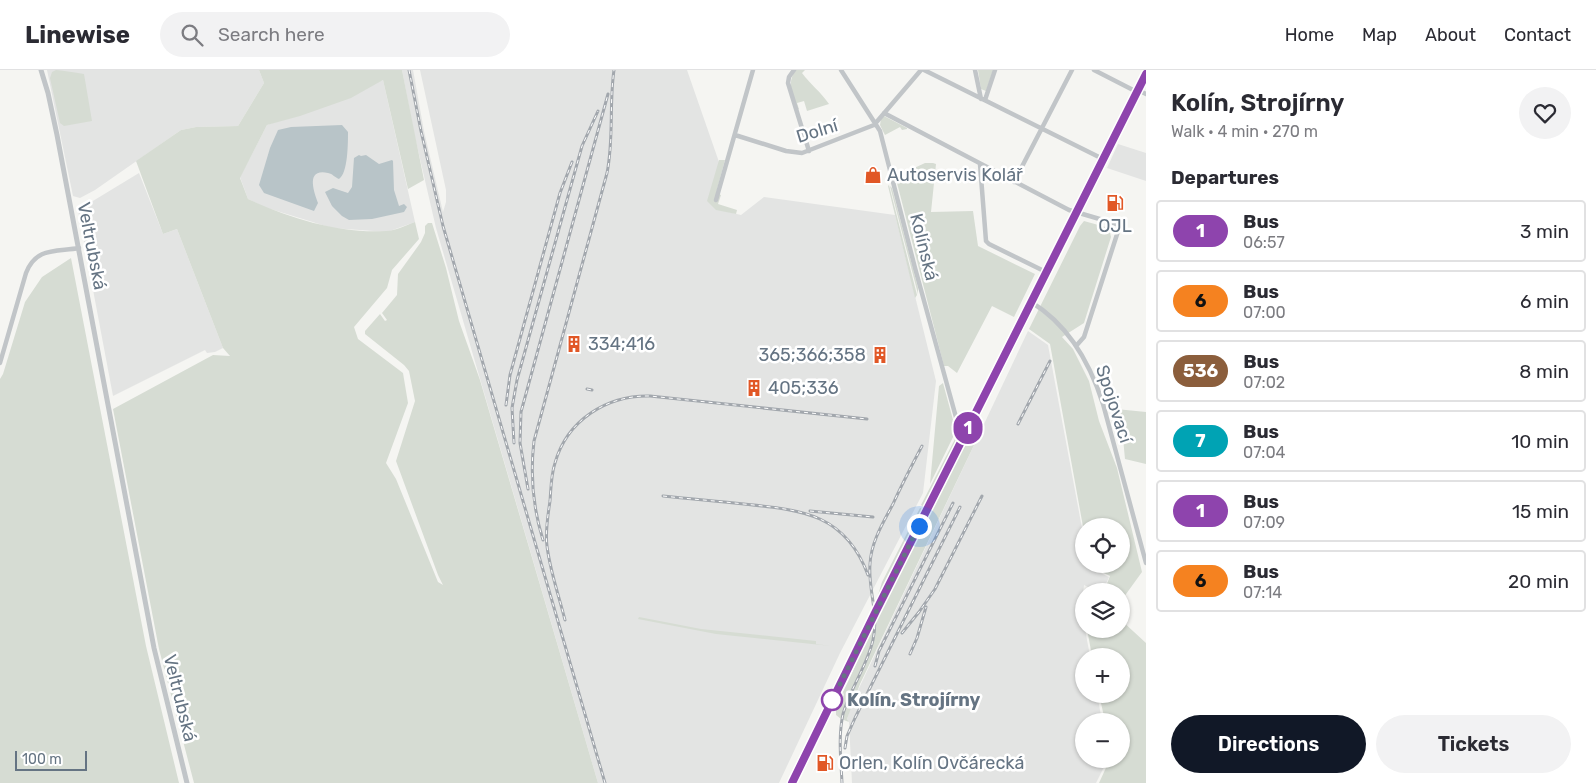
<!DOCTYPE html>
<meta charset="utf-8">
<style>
:root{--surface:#fff;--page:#f2f2f3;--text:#2b2b33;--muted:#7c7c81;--line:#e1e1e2;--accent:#111827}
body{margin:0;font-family:Rubik,sans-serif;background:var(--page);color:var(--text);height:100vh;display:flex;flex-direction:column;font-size:19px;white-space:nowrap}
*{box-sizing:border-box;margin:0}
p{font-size:16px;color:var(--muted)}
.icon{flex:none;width:28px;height:28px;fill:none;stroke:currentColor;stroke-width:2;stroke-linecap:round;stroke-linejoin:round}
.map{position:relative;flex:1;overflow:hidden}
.side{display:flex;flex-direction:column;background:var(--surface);width:450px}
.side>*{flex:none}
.badge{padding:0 10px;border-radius:16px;font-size:18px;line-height:32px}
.fabs{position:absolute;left:1075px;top:448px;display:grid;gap:10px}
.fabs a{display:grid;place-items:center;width:55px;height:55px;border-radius:50%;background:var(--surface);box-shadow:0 1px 4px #0004;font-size:25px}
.scale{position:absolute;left:15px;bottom:12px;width:72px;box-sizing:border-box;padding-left:5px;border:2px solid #657483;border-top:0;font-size:14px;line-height:18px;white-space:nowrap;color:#657483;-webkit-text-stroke:4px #fff;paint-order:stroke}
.you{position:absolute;width:25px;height:25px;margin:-12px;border:4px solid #fff;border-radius:50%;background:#1a73e8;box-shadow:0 0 0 8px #1a73e833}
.map>.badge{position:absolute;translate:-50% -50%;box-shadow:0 0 0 2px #fff}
h2{padding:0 25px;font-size:19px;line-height:45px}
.round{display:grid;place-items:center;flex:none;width:52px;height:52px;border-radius:26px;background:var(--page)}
.head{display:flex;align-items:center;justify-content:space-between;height:85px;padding:0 25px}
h1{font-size:24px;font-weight:600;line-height:38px}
.cta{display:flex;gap:10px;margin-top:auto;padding:10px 25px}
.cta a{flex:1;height:58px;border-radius:30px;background:var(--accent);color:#fff;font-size:20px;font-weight:600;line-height:58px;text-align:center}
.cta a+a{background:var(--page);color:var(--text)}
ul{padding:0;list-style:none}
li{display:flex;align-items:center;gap:15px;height:62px;margin:0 10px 8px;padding:0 15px;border:2px solid var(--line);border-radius:5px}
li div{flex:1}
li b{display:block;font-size:19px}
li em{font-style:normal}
li .badge{min-width:55px;font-weight:700;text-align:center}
header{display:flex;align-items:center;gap:30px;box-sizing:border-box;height:70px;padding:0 25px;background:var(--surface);border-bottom:1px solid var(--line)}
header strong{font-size:24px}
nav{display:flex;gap:28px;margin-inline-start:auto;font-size:18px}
.search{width:350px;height:45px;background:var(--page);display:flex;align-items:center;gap:12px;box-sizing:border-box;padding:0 18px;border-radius:28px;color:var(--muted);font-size:19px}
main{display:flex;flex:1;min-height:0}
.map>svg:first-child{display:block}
</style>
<header>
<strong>Linewise</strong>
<div class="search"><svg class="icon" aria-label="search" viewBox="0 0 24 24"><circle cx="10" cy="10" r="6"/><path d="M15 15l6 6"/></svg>Search here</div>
<nav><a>Home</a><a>Map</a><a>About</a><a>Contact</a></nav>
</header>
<main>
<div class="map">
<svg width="1146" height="713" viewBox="0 0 1146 713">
<rect width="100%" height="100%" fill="#f5f5f2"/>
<path fill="#e3e4e3" d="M47,0H259L264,13L238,56L196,57L181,60L95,120L80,128L73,126Z
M402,0H413L424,61L443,142L446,132V120L420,0H687L719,92L716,139L741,145L764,127L895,145L936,311L923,423L840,583L779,713H598L436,158L414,63Z
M383,10L415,152L387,162L332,158L264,137L248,129L240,107L267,55Z
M1118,74L1146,83V111L1107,98Z
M139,103L163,164L177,159L223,278L215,282L207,283L205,280L113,326L78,140Z
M1028,261L1048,275L1084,469V494H1088L1089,497L1109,507L1103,521H1096L1084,515L1081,538L1090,586H1084V624H1097L1102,651H1084V689H1108L1096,713H852L849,652L847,649L852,633Z"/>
<path fill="#d6dcd3" d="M56,0C65,1 74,2 84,4L92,51L64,56L60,53L50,8L52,2Z
M259,0H402L424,110L408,119L383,10L351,28L300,46L267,55L240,108L248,129C289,148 340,164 386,161C395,161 406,155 415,152L419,169L392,200L387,218L354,257L358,269L403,303L408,333L386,393L396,409L438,512L443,515L438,505L396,391L415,331L409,301L404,295L365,264V261L380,244L385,251L387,250L382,243L397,225L398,204L421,172L425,163V156L428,153H432L446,198L459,251L480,310L598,713H194L159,579L113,339L213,285L230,286L223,278L177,159L163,164L136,91L181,60L196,57L238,56L264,13Z
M796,0H805L802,3C810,14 821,22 829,34L807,41L804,31L797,33L799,39L797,40C793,25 786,12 796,0Z
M978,0H993L986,21L981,19Z
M884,46L907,58V59L902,60L900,57L885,65L880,55L881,49Z
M719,90H725L716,123L721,125L718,134L737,140L736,144L716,140L707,131Z
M925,93H933L936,94L931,142L973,141L978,176L1035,204L1014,247L992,236L957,303L948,296H944L896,109L897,106Z
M889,115L917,225L915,228L888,116Z
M890,116L892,118L918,218V224Z
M1084,151L1109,158L1111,167L1084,253L1062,267L1073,279L1089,311L1099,351L1117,398L1142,502L1121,531V521H1104L1110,506L1090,496L1089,494H1121V456H1084V462L1050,274L1029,259L1080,156Z
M71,188L146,576L179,713H0V309L3,304L25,232L42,207Z
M943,313L956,361L930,414L939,316Z
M1116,339L1146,342V394L1125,389L1123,368Z
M955,369L958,370L924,437L921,435Z
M972,372L975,373L860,614L847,649L849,652L841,649L836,645V639L844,625L843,622C854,601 861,580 871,558C900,496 931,434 966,374Z
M920,438L923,439L875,535L882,512Z
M639,547L701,559L816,571V574L831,576L848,584L831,576L716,564L638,549Z
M1121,550L1146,573V713H1099L1110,689H1121V651H1105L1099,624H1121V586H1092L1087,559H1121Z"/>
<path fill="#b8c4c8" d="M342,55L348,62C348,73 348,103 339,109C334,107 333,104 328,103C305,98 314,122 318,133L314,141L264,123L259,115L270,78L278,60L291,57Z
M359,85L361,86L366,85L379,94L392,90L393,91L394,120L399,136L404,134L407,137L404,142L372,149L349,150L342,146L332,136L325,122L333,118L348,123L352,117L354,88Z"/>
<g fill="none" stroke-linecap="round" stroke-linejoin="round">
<path stroke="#c1c5c8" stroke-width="4.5" d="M794,0L789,7L788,13L809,81
M841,0L880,61L915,198L962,369
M924,0L1103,89
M975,0L981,29
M1094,0L1137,22
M1138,20L1146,24
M985,30L995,0
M884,43L1069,140L1120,155L1084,267L1076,276
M735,65L786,81L802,83L874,55L921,0
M980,94L986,171L989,174L1046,202
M1014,112L1072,0
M716,130L753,0
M1031,232C1069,255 1090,293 1103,334L1146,493
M0,293L26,203C36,177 56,182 79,178"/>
<path stroke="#c1c5c8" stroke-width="5" d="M41,0L48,23L57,65L154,578L187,713"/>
<path stroke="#d4d8dc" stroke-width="5.5" d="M792,713L875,541L1146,4"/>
<g stroke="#a2a7ad" stroke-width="3">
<path id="rail" d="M409,0L421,61L443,156L605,713
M587,319L592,320
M506,335L510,305L560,123L572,92
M1018,354L1050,291
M514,373L512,338L517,310L582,76L598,41
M528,419L520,373L521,342L608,24
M663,426C690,429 717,431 744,434C801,440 845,443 868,505
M810,441L873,447
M543,470C533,438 530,405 534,371L607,103C614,69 609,34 614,0
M565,550C559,526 550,501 547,476C545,461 548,445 550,431C551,418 551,405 555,393C567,350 607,325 650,326L867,349
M902,563L919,542L935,519L982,426
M910,584L917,568L926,537
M875,596L879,581L953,433
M845,678L847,666L855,648L960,437
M842,713C841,690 838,667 843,644C850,619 867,596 873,570C879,542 868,521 870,494C871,472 883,453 893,434C902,414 912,395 922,376"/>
</g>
<use href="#rail" stroke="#fff" stroke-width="1" stroke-dasharray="4" stroke-linecap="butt"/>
</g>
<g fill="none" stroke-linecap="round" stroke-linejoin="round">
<g stroke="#fff" stroke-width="11">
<path id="line" d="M792,713L876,541L1146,4"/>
</g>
<use href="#line" stroke="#8e44ad" stroke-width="8"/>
<path stroke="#657483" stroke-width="5" stroke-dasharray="0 9" d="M832,630L919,456"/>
</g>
<defs>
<g id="shop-bare" transform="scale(1.35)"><path d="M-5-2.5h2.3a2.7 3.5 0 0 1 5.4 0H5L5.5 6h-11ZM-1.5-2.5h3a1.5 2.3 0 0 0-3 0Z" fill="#e15726" stroke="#fff" stroke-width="2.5" paint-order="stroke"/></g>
<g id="fuel-bare" transform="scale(1.35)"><path d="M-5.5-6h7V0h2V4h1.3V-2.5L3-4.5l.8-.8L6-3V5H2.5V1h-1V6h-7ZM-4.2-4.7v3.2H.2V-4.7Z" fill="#e15726" stroke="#fff" stroke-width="2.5" paint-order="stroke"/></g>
<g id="building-bare" transform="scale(1.35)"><path d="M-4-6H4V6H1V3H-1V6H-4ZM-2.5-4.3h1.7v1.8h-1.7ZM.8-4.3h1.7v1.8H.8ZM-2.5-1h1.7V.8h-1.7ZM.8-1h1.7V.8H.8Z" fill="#e15726" stroke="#fff" stroke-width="2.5" paint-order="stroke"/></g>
</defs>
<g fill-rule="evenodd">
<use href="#shop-bare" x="873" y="105"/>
<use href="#fuel-bare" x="1115" y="133"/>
<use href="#building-bare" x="574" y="274"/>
<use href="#building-bare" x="880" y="285"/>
<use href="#building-bare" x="754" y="318"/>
<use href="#fuel-bare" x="825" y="693"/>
</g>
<circle fill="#fff" stroke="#8e44ad" stroke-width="2.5" cx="832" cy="630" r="10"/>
<g text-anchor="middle" stroke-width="5" stroke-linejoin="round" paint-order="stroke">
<g font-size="18" fill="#657483" stroke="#fff">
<text transform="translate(817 61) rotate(-17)" y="6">Dolní</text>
<text transform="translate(92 176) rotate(79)" y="6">Veltrubská</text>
<text transform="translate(924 177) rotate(76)" y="6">Kolínská</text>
<text transform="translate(1114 334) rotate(72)" y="6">Spojovací</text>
<text transform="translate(180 628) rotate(76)" y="6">Veltrubská</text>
</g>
<g font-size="18" fill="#657483" stroke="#fff" text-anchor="start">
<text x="887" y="111">Autoservis Kolář</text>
<text x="1115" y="162" text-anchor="middle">OJL</text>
<text x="588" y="280">334;416</text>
<text x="866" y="291" text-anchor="end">365;366;358</text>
<text x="768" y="324">405;336</text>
<text x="839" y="699">Orlen, Kolín Ovčárecká</text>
</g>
<g font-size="18" font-weight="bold" fill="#657483" stroke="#fff" text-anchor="start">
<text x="847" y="636">Kolín, Strojírny</text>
</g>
</g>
</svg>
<div class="fabs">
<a><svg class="icon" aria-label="locate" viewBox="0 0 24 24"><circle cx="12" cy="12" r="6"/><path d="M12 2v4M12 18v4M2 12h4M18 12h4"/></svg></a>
<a><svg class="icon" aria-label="layers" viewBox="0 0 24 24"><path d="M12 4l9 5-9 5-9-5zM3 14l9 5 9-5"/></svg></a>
<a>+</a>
<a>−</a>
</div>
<div class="scale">100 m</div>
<div class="you" style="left:919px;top:456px"></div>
<b class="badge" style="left:968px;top:358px;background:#8e44ad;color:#fff">1</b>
</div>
<section class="side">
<div class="head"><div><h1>Kolín, Strojírny</h1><p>Walk · 4 min · 270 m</p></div><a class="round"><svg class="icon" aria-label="heart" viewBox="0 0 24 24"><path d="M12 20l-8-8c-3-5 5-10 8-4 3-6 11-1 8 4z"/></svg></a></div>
<h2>Departures</h2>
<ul>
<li><span class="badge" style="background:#8e44ad;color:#fff">1</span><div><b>Bus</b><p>06:57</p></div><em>3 min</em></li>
<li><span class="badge" style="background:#f58220;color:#111">6</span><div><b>Bus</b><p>07:00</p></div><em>6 min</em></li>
<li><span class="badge" style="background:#8b5e3c;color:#fff">536</span><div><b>Bus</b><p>07:02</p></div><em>8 min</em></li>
<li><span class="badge" style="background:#00a3b4;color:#fff">7</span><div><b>Bus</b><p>07:04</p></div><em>10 min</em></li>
<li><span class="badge" style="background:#8e44ad;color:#fff">1</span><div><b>Bus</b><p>07:09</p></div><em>15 min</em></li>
<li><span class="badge" style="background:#f58220;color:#111">6</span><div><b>Bus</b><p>07:14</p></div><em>20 min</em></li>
</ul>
<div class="cta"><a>Directions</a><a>Tickets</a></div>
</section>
</main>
